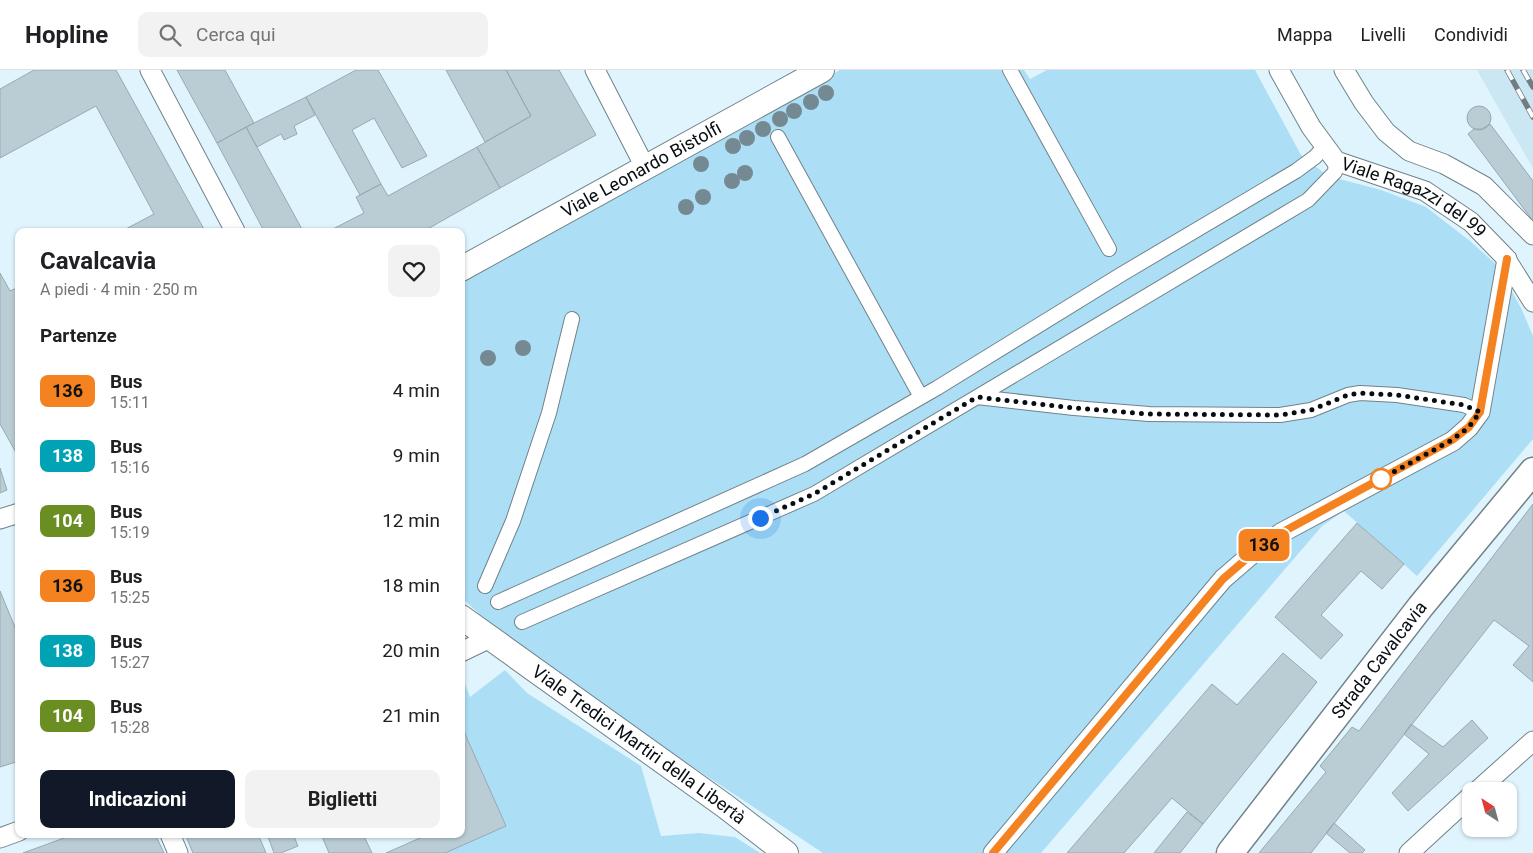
<!DOCTYPE html>
<html lang="it">
<meta charset="utf-8">
<style>
:root{--surface:#fff;--page:#f2f2f2;--text:#202124;--muted:#757577;--line:#e0e0e0;--accent:#111827}
body{margin:0;font-family:Roboto,sans-serif;background:var(--page);color:var(--text);height:100vh;display:flex;flex-direction:column;font-size:19px;white-space:nowrap}
*{box-sizing:border-box;margin:0}
p{font-size:16px;color:var(--muted)}
.icon{flex:none;width:28px;height:28px;fill:none;stroke:currentColor;stroke-width:2;stroke-linecap:round;stroke-linejoin:round}
.map{position:relative;flex:1;overflow:hidden}
.details{position:absolute;left:15px;top:158px;width:450px;height:610px;display:flex;flex-direction:column;background:var(--surface);border-radius:10px;box-shadow:0 1px 4px #0004}
.details>*{flex:none}
.badge{padding:0 10px;border-radius:8px;font-size:18px;line-height:32px}
.needle{width:32px;rotate:324deg}
.tools{position:absolute;left:1462px;top:712px;display:grid;gap:10px}
.tools a{display:grid;place-items:center;width:55px;height:55px;border-radius:10px;background:var(--surface);box-shadow:0 1px 4px #0004;font-size:25px}
.you{position:absolute;width:25px;height:25px;margin:-12px;border:4px solid #fff;border-radius:50%;background:#1a73e8;box-shadow:0 0 0 8px #1a73e833}
.map>.badge{position:absolute;translate:-50% -50%;box-shadow:0 0 0 2px #fff}
h2{padding:0 25px;font-size:19px;line-height:45px}
.round{display:grid;place-items:center;flex:none;width:52px;height:52px;border-radius:10px;background:var(--page)}
.overview{display:flex;align-items:center;justify-content:space-between;height:85px;padding:0 25px}
h1{font-size:24px;font-weight:700;line-height:38px}
.primary-button{display:flex;gap:10px;margin-top:auto;padding:10px 25px}
.primary-button a{flex:1;height:58px;border-radius:10px;background:var(--accent);color:#fff;font-size:20px;font-weight:700;line-height:58px;text-align:center}
.primary-button a+a{background:var(--page);color:var(--text)}
ul{padding:0;list-style:none}
li{display:flex;align-items:center;gap:15px;height:65px;padding:0 25px}
li div{flex:1}
li b{display:block;font-size:19px}
li em{font-style:normal}
li .badge{min-width:55px;font-weight:700;text-align:center}
header{display:flex;align-items:center;gap:30px;box-sizing:border-box;height:70px;padding:0 25px;background:var(--surface);border-bottom:1px solid var(--line)}
header strong{font-size:24px}
nav{display:flex;gap:28px;margin-inline-start:auto;font-size:18px}
.search{width:350px;height:45px;background:var(--page);display:flex;align-items:center;gap:12px;box-sizing:border-box;padding:0 18px;border-radius:10px;color:var(--muted);font-size:19px}
.map>svg:first-child{display:block}
</style>
<header>
<strong>Hopline</strong>
<div class="search"><svg class="icon" aria-label="search" viewBox="0 0 24 24"><circle cx="10" cy="10" r="6"/><path d="M15 15l6 6"/></svg>Cerca qui</div>
<nav><a>Mappa</a><a>Livelli</a><a>Condividi</a></nav>
</header>
<div class="map">
<svg width="1533" height="783" viewBox="0 0 1533 783">
<rect width="100%" height="100%" fill="#e0f4fd"/>
<path fill="#cbe7f3" d="M1477,0H1533V98L1512,62Z"/>
<path fill="#acdff5" d="M840,0H1024L1030,9L1047,0H1255L1301,85L1328,106L1381,120L1426,137L1470,171L1498,196L1522,240L1533,266V369L1417,506L1344,441L1322,456L1041,783H823L525,586L461,527V212Z
M505,600L527,623L641,696L661,766L699,763L735,767L760,783H445L505,756L461,655V615L465,614L470,627Z"/>
<path fill="#bacdd5" stroke="#97a9b2" d="M34,0H116L205,161H122L154,144L96,36L0,88V19Z
M177,0H225L254,53L217,73Z
M356,0H378L427,86L402,98L374,48L352,60L381,114L360,125L306,27Z
M446,0H506L531,46L485,72Z
M506,0H559L596,65L500,118L477,77L531,46Z
M306,27L315,45L294,56L297,64L284,70L281,64L257,77L246,57Z
M1467 48a12 12 0 1 1 24 0a12 12 0 1 1-24 0Z
M1490,54L1533,111V151L1468,64L1474,59H1482Z
M246,57L257,77L303,161H264L217,73Z
M477,77L500,118L424,161H329L364,143L356,127L360,125L381,114L388,126Z
M0,203L10,221L19,217V388L0,354Z
M0,398L7,420L0,423Z
M1533,434V612L1513,595L1529,576L1494,550L1311,783H1259L1326,702L1320,696L1352,657L1359,661Z
M1357,453L1404,494L1382,519L1361,501L1321,545L1343,565L1321,589L1275,547Z
M0,521L19,567V691L0,697Z
M1283,583L1317,612L1203,754L1172,728L1124,783H1067L1212,614L1237,635Z
M1472,650L1488,668L1408,741L1392,723L1429,684L1404,664L1411,654L1443,677Z
M461,655L506,756L445,783H386L429,764H461V749L464,748L461,742Z
M1187,742L1203,754L1180,783H1154Z
M1334,753L1365,780L1362,783H1350L1326,763Z
M75,764H155L164,783H23Z
M185,764H258L266,783H193Z
M267,764H293L298,776L281,783H274Z
M321,764H363L372,783H329Z"/>
<g fill="none" stroke-linecap="round" stroke-linejoin="round">
<g stroke="#70828a" stroke-width="16">
<path id="pedestrian" d="M1010,0L1109,179
M778,67L921,327
M977,327L1074,338L1149,344L1280,345L1311,340L1348,325L1360,323L1397,325L1464,335L1480,342
M485,516L513,451L549,343L572,249
M498,532L805,394L937,318L1122,204L1296,101L1315,87L1325,76
M522,552L814,424L1308,130L1335,102L1336,91"/>
</g>
<g stroke="#70828a" stroke-width="21">
<g id="minor">
<path d="M150,0L235,161"/>
<path d="M595,0L645,97"/>
<path id="s1" d="M1279,0L1311,57L1336,91L1425,121L1471,152L1504,186L1533,232"/>
<path d="M1344,0L1364,33L1386,62L1409,81L1444,94L1484,116L1533,165"/>
<path d="M0,449L19,443"/>
<path d="M461,582L490,568"/>
<path d="M1477,721L1533,671"/>
<path d="M170,764L178,783"/>
<path d="M0,768L19,761"/>
<path d="M993,783L1223,509L1252,484L1281,463L1453,371L1469,357L1480,342L1507,189"/>
<path d="M1409,783L1471,726"/>
</g>
</g>
<g stroke="#70828a" stroke-width="26">
<g id="tertiary">
<path id="s2" d="M461,199L822,0"/>
<path id="s3" d="M461,547L725,736L786,783"/>
</g>
</g>
<g stroke="#70828a" stroke-width="29">
<g id="secondary">
<path id="s4" d="M1230,783L1421,536L1533,401"/>
</g>
</g>
<use href="#pedestrian" stroke="#fff" stroke-width="14"/>
<use href="#minor" stroke="#fff" stroke-width="19"/>
<use href="#tertiary" stroke="#fff" stroke-width="24"/>
<use href="#secondary" stroke="#fff" stroke-width="26"/>
<g stroke="#717d83" stroke-width="5.5">
<path id="rail" d="M1507,0L1533,47
M1523,0L1533,17"/>
</g>
<use href="#rail" stroke="#fdfdfd" stroke-width="4" stroke-dasharray="11" stroke-linecap="butt"/>
</g>
<g fill="#758992">
<circle cx="826" cy="23" r="8"/>
<circle cx="811" cy="32" r="8"/>
<circle cx="794" cy="41" r="8"/>
<circle cx="780" cy="49" r="8"/>
<circle cx="763" cy="59" r="8"/>
<circle cx="747" cy="68" r="8"/>
<circle cx="733" cy="76" r="8"/>
<circle cx="701" cy="94" r="8"/>
<circle cx="745" cy="103" r="8"/>
<circle cx="732" cy="111" r="8"/>
<circle cx="703" cy="127" r="8"/>
<circle cx="686" cy="137" r="8"/>
<circle cx="523" cy="278" r="8"/>
<circle cx="488" cy="288" r="8"/>
</g>
<g fill="none" stroke-linecap="round" stroke-linejoin="round">
<g stroke="#fff" stroke-width="11">
<path id="line" d="M993,783L1223,509L1252,484L1281,463L1452,370L1469,357L1480,342L1507,189"/>
</g>
<use href="#line" stroke="#f58220" stroke-width="8"/>
<path stroke="#070d10" stroke-width="5" stroke-dasharray="0 9" d="M760,448L814,424L977,327L1074,338L1149,344L1280,345L1311,340L1348,325L1360,323L1397,325L1464,335L1480,342L1469,357L1452,370L1379,410L1381,409"/>
</g>
<circle fill="#fff" stroke="#f58220" stroke-width="2.5" cx="1381" cy="409" r="10"/>
<g text-anchor="middle" stroke-width="5" stroke-linejoin="round" paint-order="stroke">
<g font-size="18" fill="#070d10" stroke="#fdfdfd">
<text dy="6" stroke="none"><textPath href="#s2" startOffset="206">Viale Leonardo Bistolfi</textPath></text>
<text dy="6" stroke="none"><textPath href="#s1" startOffset="194">Viale Ragazzi del 99</textPath></text>
<text dy="6" stroke="none"><textPath href="#s4" startOffset="244">Strada Cavalcavia</textPath></text>
<text dy="6" stroke="none"><textPath href="#s3" startOffset="219">Viale Tredici Martiri della Libertà</textPath></text>
</g>
</g>
</svg>
<div class="tools">
<a><svg class="needle" viewBox="-14 -14 28 28"><path d="M0-13l5 13h-10z" fill="#e53935"/><path d="M0 13l5-13h-10z" fill="#757577"/></svg></a>
</div>
<div class="you" style="left:760px;top:448px"></div>
<b class="badge" style="left:1264px;top:475px;background:#f58220;color:#111">136</b>
<section class="details">
<div class="overview"><div><h1>Cavalcavia</h1><p>A piedi · 4 min · 250 m</p></div><a class="round"><svg class="icon" aria-label="heart" viewBox="0 0 24 24"><path d="M12 20l-8-8c-3-5 5-10 8-4 3-6 11-1 8 4z"/></svg></a></div>
<h2>Partenze</h2>
<ul>
<li><span class="badge" style="background:#f58220;color:#111">136</span><div><b>Bus</b><p>15:11</p></div><em>4 min</em></li>
<li><span class="badge" style="background:#00a3b4;color:#fff">138</span><div><b>Bus</b><p>15:16</p></div><em>9 min</em></li>
<li><span class="badge" style="background:#6b8e23;color:#fff">104</span><div><b>Bus</b><p>15:19</p></div><em>12 min</em></li>
<li><span class="badge" style="background:#f58220;color:#111">136</span><div><b>Bus</b><p>15:25</p></div><em>18 min</em></li>
<li><span class="badge" style="background:#00a3b4;color:#fff">138</span><div><b>Bus</b><p>15:27</p></div><em>20 min</em></li>
<li><span class="badge" style="background:#6b8e23;color:#fff">104</span><div><b>Bus</b><p>15:28</p></div><em>21 min</em></li>
</ul>
<div class="primary-button"><a>Indicazioni</a><a>Biglietti</a></div>
</section>
</div>
